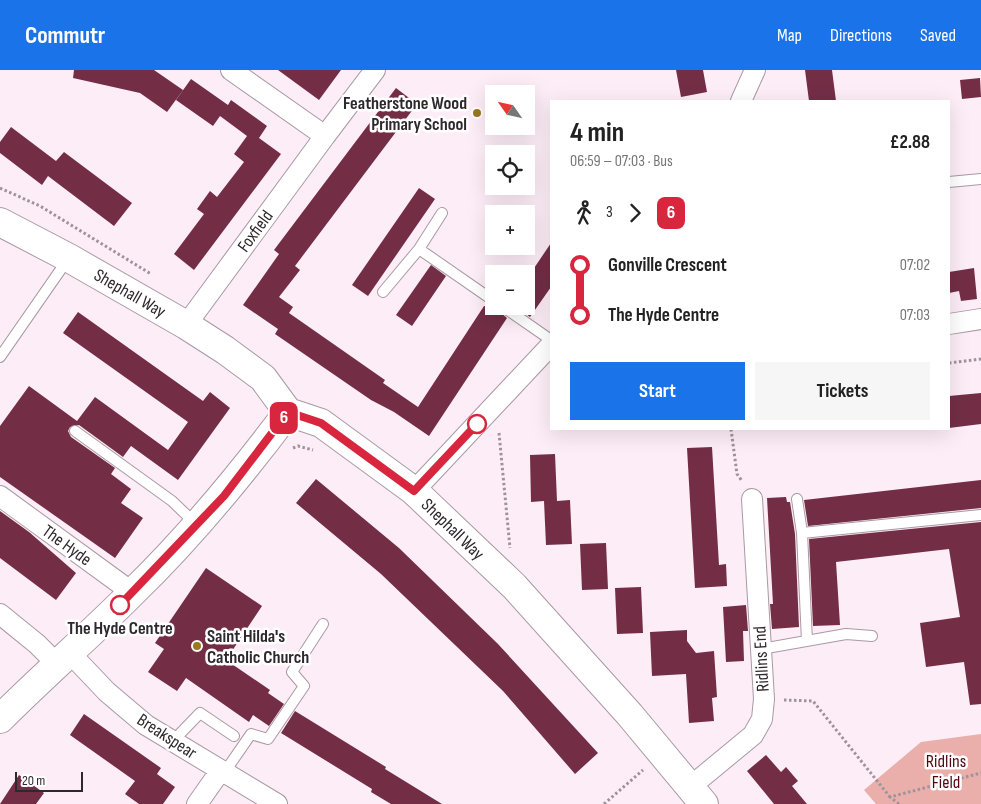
<!DOCTYPE html>
<meta charset="utf-8">
<style>
:root{--surface:#fff;--page:#f6f6f6;--text:#222;--muted:#767676;--accent:#1a73e8}
body{margin:0;font-family:"Sofia Sans Condensed",sans-serif;background:var(--page);color:var(--text);height:100vh;display:flex;flex-direction:column;font-size:19px;white-space:nowrap}
*{box-sizing:border-box;margin:0}
p{font-size:16px;color:var(--muted)}
.icon{flex:none;width:28px;height:28px;fill:none;stroke:currentColor;stroke-width:2;stroke-linecap:round;stroke-linejoin:round}
.map{position:relative;flex:1;overflow:hidden}
.sheet{position:absolute;left:550px;top:30px;width:400px;height:330px;display:flex;flex-direction:column;background:var(--surface);border-radius:0px;box-shadow:0 5px 20px #0002}
.sheet>*{flex:none}
.badge{padding:0 10px;border-radius:8px;font-size:18px;line-height:32px}
.needle{width:32px;rotate:304deg}
.buttons{position:absolute;left:485px;top:15px;display:grid;gap:10px}
.buttons a{display:grid;place-items:center;width:50px;height:50px;border-radius:0px;background:var(--surface);box-shadow:0 5px 20px #0002;font-size:25px}
.scale{position:absolute;left:15px;bottom:12px;width:68px;box-sizing:border-box;padding-left:5px;border:2px solid #2e282c;border-top:0;font-size:14px;line-height:18px;white-space:nowrap;color:#2e282c;-webkit-text-stroke:4px #fff;paint-order:stroke}
.map>.badge{position:absolute;translate:-50% -50%;box-shadow:0 0 0 2px #fff}
.legs{display:flex;align-items:center;gap:8px;height:55px;padding:0 20px;font-size:16px}
.legs p{margin-inline-start:auto}
.headline{display:flex;align-items:center;justify-content:space-between;height:85px;padding:0 20px}
h1{font-size:28px;font-weight:700;line-height:38px}
.button{display:flex;gap:10px;margin-top:auto;padding:10px 20px}
.button a{flex:1;height:58px;border-radius:0px;background:var(--accent);color:#fff;font-size:20px;font-weight:700;line-height:58px;text-align:center}
.button a+a{background:var(--page);color:var(--text)}
ul{padding:0 20px;list-style:none}
li{display:flex;align-items:center;gap:18px;height:50px;font-size:19px}
li i{display:grid;place-items:center;width:8px;height:100%;margin:0 6px;background:currentColor}
li i::after{content:'';width:12px;height:12px;margin:-6px;border:4px solid;border-radius:50%;background:var(--surface)}
li p{margin-inline-start:auto}
li:first-child i{background:linear-gradient(#0000 50%,currentColor 0)}
li:last-child i{background:linear-gradient(currentColor 50%,#0000 0)}
header{display:flex;align-items:center;gap:30px;box-sizing:border-box;height:70px;padding:0 25px;background:var(--accent);color:#fff}
header strong{font-size:24px}
nav{display:flex;gap:28px;margin-inline-start:auto;font-size:18px}
.map>svg:first-child{display:block}
</style>
<header>
<strong>Commutr</strong>
<nav><a>Map</a><a>Directions</a><a>Saved</a></nav>
</header>
<div class="map">
<svg width="981" height="734" viewBox="0 0 981 734">
<rect width="100%" height="100%" fill="#fdedf7"/>
<path fill="#eaaeab" d="M981,664V734H876L864,720L921,672Z"/>
<path fill="#732e46" d="M74,0H154L183,20L167,42L140,23L73,8Z
M278,0H341L319,30Z
M676,0H703L707,22L681,27Z
M805,0H832L836,31H809Z
M980,8L981,27L962,29L960,10Z
M191,9L228,35L231,30L267,56L259,68L281,84L194,200L174,184L204,144L197,139L210,121L217,127L244,92L234,84L247,66L220,46L227,36L213,56L176,30Z
M396,18L417,34L295,196L300,200L279,227L293,237L289,243L385,310L383,313L418,337L484,236L495,238L507,248L429,366L394,342L371,330L275,264L278,259L243,235L279,184L274,180Z
M11,57L56,91L64,82L132,133L114,156L48,106L42,115L0,83V72Z
M419,118L435,129L368,226L352,215Z
M551,173V217L530,247L526,244V210Z
M431,195L446,206L412,256L396,245Z
M974,198L977,229L961,231L959,221L949,223V202Z
M78,242L203,331L210,322L230,338L178,410L131,376L123,387L79,355L70,357L68,361L71,367L115,398L111,404L131,419L121,433L143,448L115,488L0,407V356L29,316L77,351L95,327L168,380L188,352L63,263Z
M981,323V354L949,358V326Z
M712,377L719,495L726,494L727,516L695,518L687,378Z
M555,384L557,431L570,430L572,474L546,475L544,431L531,432L530,385Z
M316,409L399,478L498,574L598,683L575,704L503,621L381,504L296,433Z
M981,410V438L808,456L804,430Z
M786,427L787,432H790L795,464L799,557L772,559L770,534H773L767,428Z
M0,441L29,462L76,503L56,530L0,488Z
M981,452V634L970,635L964,592L926,597L920,553L960,547L949,479L836,492L840,555L813,556L809,469Z
M606,473L608,519L582,520L580,474Z
M206,498L262,536L226,590L270,620L268,623L284,634L269,656L253,645L249,652L186,608L177,621L148,602L164,579L155,573Z
M641,517L643,563L617,564L615,518Z
M746,535L748,561H743L744,591L726,592L723,537Z
M687,560V571L696,583L714,581L717,627L712,628L714,651L689,653L686,604L652,606L650,562Z
M295,641L386,697L385,699L442,734H391L371,722L372,719L281,663Z
M84,644L161,698L157,704L175,717L163,734H139L125,724L135,711L70,665Z
M766,685L781,702L786,697L798,711L792,716L807,734H774L747,701Z
M19,705L44,723L36,734H0Z"/>
<g fill="none" stroke-linecap="round" stroke-linejoin="round">
<g stroke="#a899a3" stroke-width="12">
<path id="lane" d="M949,112L981,109
M419,179L494,231
M383,222L419,179L442,143
M502,236L551,270
M0,287L68,189
M75,361L172,431L197,455
M797,429L802,463L807,571
M802,463L981,445
M761,579L846,564L872,566
M172,672L200,643L234,666
M224,703L251,664L268,669L304,616L292,602L323,554"/>
</g>
<g stroke="#a899a3" stroke-width="22">
<path id="street" d="M741,31L755,0
M325,66L375,0
M949,254L981,249
M186,255L325,66L231,0
M414,421L551,275
M0,426L133,523
M0,544L37,574L57,594
M69,582L107,622L146,655L277,734
M690,717L753,665L762,649L764,629L752,429
M197,734L221,700"/>
</g>
<g stroke="#a899a3" stroke-width="30">
<path id="secondary" d="M0,152L69,188L186,255L225,280L263,308L288,342L321,353L414,421L514,516L630,645L704,734
M0,649C43,606 89,566 132,523C190,467 240,406 288,342"/>
</g>
<path stroke="#9f939a" stroke-width="3" stroke-dasharray="2.5 2.5" stroke-linecap="butt" d="M0,118L40,136L151,204
M949,293L981,289
M731,359L737,404L742,411
M499,363L510,478
M293,378L298,376L313,380
M784,630L813,631L890,727
M604,734L643,700
M899,734L890,727L981,703"/>
<use href="#lane" stroke="#fff" stroke-width="10"/>
<use href="#street" stroke="#fff" stroke-width="20"/>
<use href="#secondary" stroke="#fff" stroke-width="28"/>
</g>
<g fill="none" stroke-linecap="round" stroke-linejoin="round">
<g stroke="#fff" stroke-width="11">
<path id="line-1" d="M120,535L224,426L288,342L321,353L414,421L477,354"/>
</g>
<use href="#line-1" stroke="#d7263d" stroke-width="8"/>
</g>
<g fill="#9b7722" stroke="#fff" stroke-width="2">
<circle cx="477" cy="43" r="5"/>
<circle cx="197" cy="576" r="5"/>
</g>
<g fill="#fff" stroke="#d7263d" stroke-width="2.5">
<circle cx="477" cy="354" r="9"/>
<circle cx="120" cy="535" r="9"/>
</g>
<g text-anchor="middle" stroke-width="5" stroke-linejoin="round" paint-order="stroke">
<g font-size="18" font-weight="bold" fill="#2e282c" stroke="#fff" text-anchor="end">
<text x="467" y="39">Featherstone Wood<tspan x="467" dy="21">Primary School</tspan></text>
<text x="207" y="572" text-anchor="start">Saint Hilda's<tspan x="207" dy="21">Catholic Church</tspan></text>
</g>
<g font-size="18" fill="#2e282c" stroke="#fff">
<text transform="translate(255 161) rotate(-54)" y="6">Foxfield</text>
<text transform="translate(130 223) rotate(30)" y="6">Shephall Way</text>
<text transform="translate(453 459) rotate(44)" y="6">Shephall Way</text>
<text transform="translate(67 475) rotate(36)" y="6">The Hyde</text>
<text transform="translate(761 589) rotate(-93)" y="6">Ridlins End</text>
<text transform="translate(167 666) rotate(33)" y="6">Breakspear</text>
</g>
<g font-size="18" font-weight="bold" fill="#2e282c" stroke="#fff">
<text x="120" y="564">The Hyde Centre</text>
</g>
<g font-size="18" fill="#510710" stroke="#fff">
<text x="946" y="697">Ridlins<tspan x="946" dy="21">Field</tspan></text>
</g>
</g>
</svg>
<div class="buttons">
<a><svg class="needle" viewBox="-14 -14 28 28"><path d="M0-13l5 13h-10z" fill="#e53935"/><path d="M0 13l5-13h-10z" fill="#767676"/></svg></a>
<a><svg class="icon" aria-label="locate" viewBox="0 0 24 24"><circle cx="12" cy="12" r="6"/><path d="M12 2v4M12 18v4M2 12h4M18 12h4"/></svg></a>
<a>+</a>
<a>−</a>
</div>
<div class="scale">20 m</div>
<b class="badge" style="left:284px;top:348px;background:#d7263d;color:#fff">6</b>
<section class="sheet">
<div class="headline"><div><h1>4 min</h1><p>06:59 – 07:03 · Bus</p></div><b>£2.88</b></div>
<div class="legs"><svg class="icon" aria-label="walk" viewBox="0 0 24 24"><circle cx="13" cy="4" r="2"/><path d="M13 8l-2 6 4 7M11 14l-3 7M7 12l3-4h3l4 4"/></svg>3<svg class="icon" aria-label="forward" viewBox="0 0 24 24"><path d="M9 5l7 7-7 7"/></svg><b class="badge" style="background:#d7263d;color:#fff">6</b></div>
<ul>
<li><i style="color:#d7263d"></i><b>Gonville Crescent</b><p>07:02</p></li>
<li><i style="color:#d7263d"></i><b>The Hyde Centre</b><p>07:03</p></li>
</ul>
<div class="button"><a>Start</a><a>Tickets</a></div>
</section>
</div>
